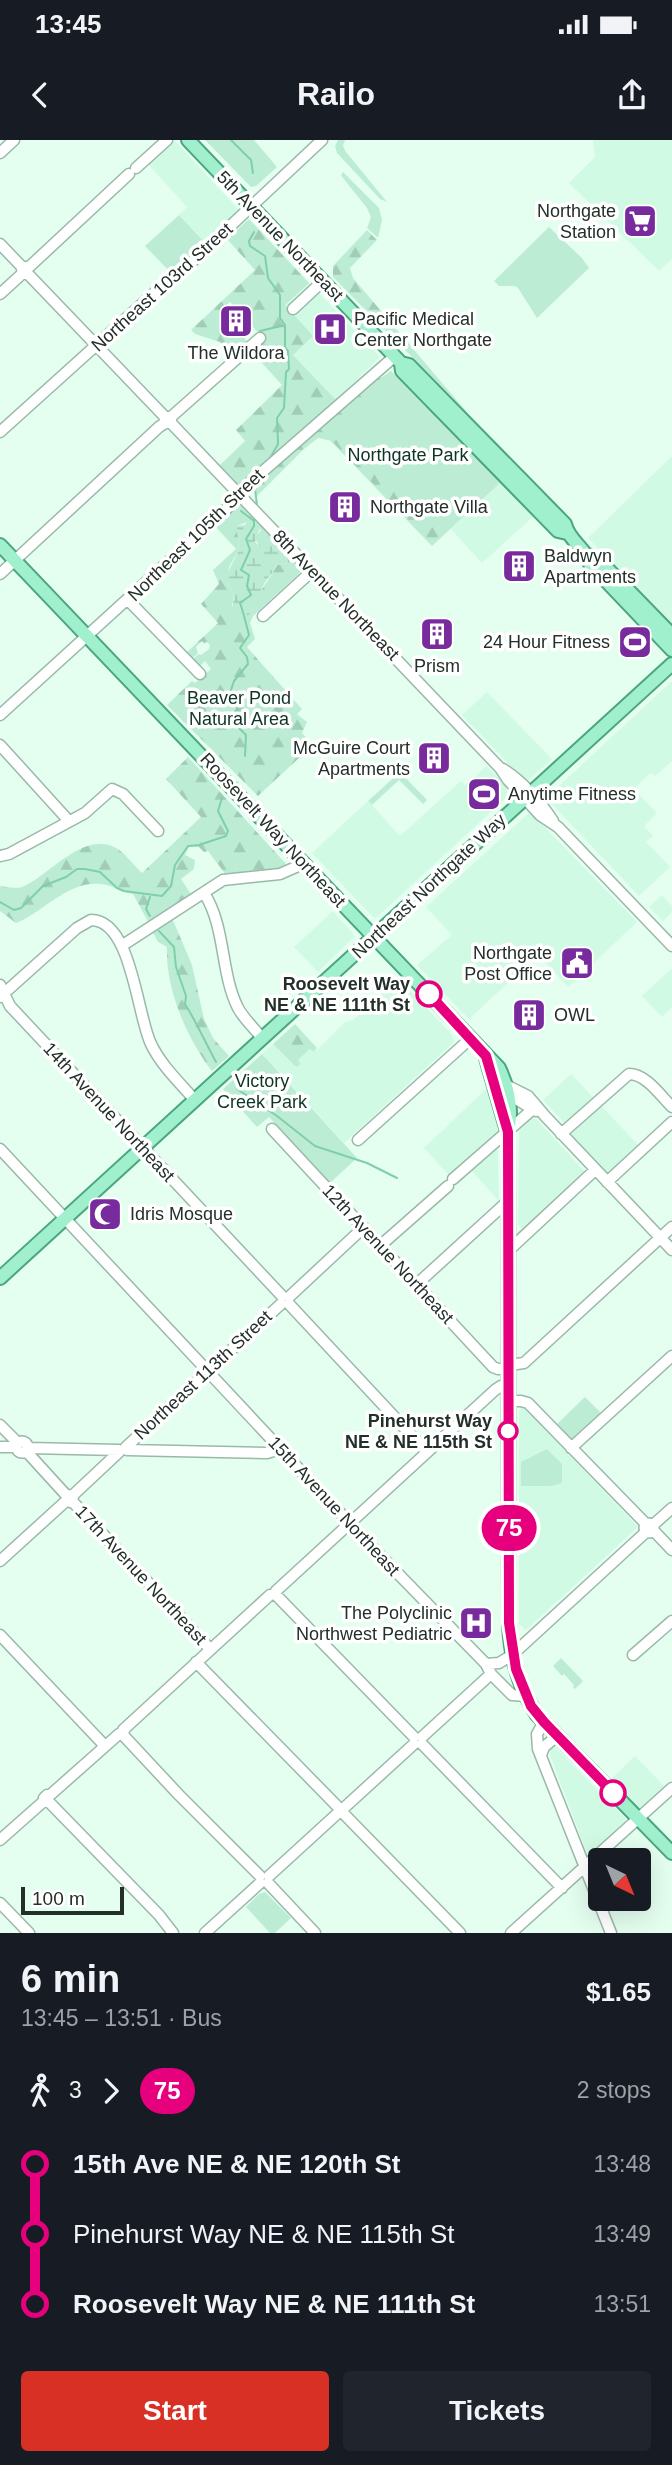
<!DOCTYPE html>
<meta charset="utf-8">
<style>
:root{--surface:#171b24;--page:#20242c;--text:#f1f3f6;--muted:#9ea1a6;--accent:#d93025}
body{margin:0;font-family:Helvetica,sans-serif;background:var(--page);color:var(--text);height:100vh;display:flex;flex-direction:column;font-size:26px;white-space:nowrap}
*{box-sizing:border-box;margin:0}
p{font-size:23px;color:var(--muted)}
.icon{flex:none;width:38px;height:38px;fill:none;stroke:currentColor;stroke-width:2;stroke-linecap:round;stroke-linejoin:round}
.map{position:relative;height:1793px;overflow:hidden}
.side{display:flex;flex-direction:column;background:var(--surface);flex:1}
.side>*{flex:none}
.badge{padding:0 14px;border-radius:23px;font-size:24px;line-height:46px}
.needle{width:46px;rotate:137deg}
.fabs{position:absolute;left:588px;top:1708px;display:grid;gap:14px}
.fabs a{display:grid;place-items:center;width:63px;height:63px;border-radius:7px;background:var(--surface);box-shadow:0 7px 28px #0002;font-size:35px}
.scale{position:absolute;left:21px;bottom:18px;width:103px;box-sizing:border-box;padding-left:7px;border:4px solid #232f29;border-top:0;font-size:19px;line-height:24px;white-space:nowrap;color:#232f29;-webkit-text-stroke:5px #fff;paint-order:stroke}
.map>.badge{position:absolute;translate:-50% -50%;box-shadow:0 0 0 4px #fff}
.legs{display:flex;align-items:center;gap:10px;height:77px;padding:0 21px;font-size:23px}
.legs p{margin-inline-start:auto}
.overview{display:flex;align-items:center;justify-content:space-between;height:119px;padding:0 21px}
h1{font-size:38px;font-weight:600;line-height:52px}
.action{display:flex;gap:14px;margin-top:auto;padding:14px 21px}
.action a{flex:1;height:80px;border-radius:7px;background:var(--accent);color:#fff;font-size:28px;font-weight:600;line-height:80px;text-align:center}
.action a+a{background:var(--page);color:var(--text)}
ul{padding:0 21px;list-style:none}
li{display:flex;align-items:center;gap:24px;height:70px;font-size:26px}
li i{display:grid;place-items:center;width:10px;height:100%;margin:0 9px;background:currentColor}
li i::after{content:'';width:18px;height:18px;margin:-9px;border:5px solid;border-radius:50%;background:var(--surface)}
li p{margin-inline-start:auto}
li:first-child i{background:linear-gradient(#0000 50%,currentColor 0)}
li:last-child i{background:linear-gradient(currentColor 50%,#0000 0)}
.status{display:flex;justify-content:space-between;align-items:center;height:49px;padding:0 35px;background:var(--surface);direction:ltr}
.status svg{height:19px;fill:currentColor}
header{display:flex;justify-content:space-between;align-items:center;height:91px;padding:0 21px;background:var(--surface);font-size:32px;font-weight:600}
.map>svg:first-child{display:block}
</style>
<div class="status"><b>13:45</b><svg viewBox="0 0 49 12"><path d="M0 12V9h3v3zM5 12V6h3v6zM10 12V3h3v9zM15 12V0h3v12zM26 1h20v11H26zM47 4h2v5h-2z"/></svg></div>
<header><svg class="icon" aria-label="back" viewBox="0 0 24 24"><path d="M15 5l-7 7 7 7"/></svg>Railo<svg class="icon" aria-label="share" viewBox="0 0 24 24"><path d="M12 15V3M7 8l5-5 5 5M5 13v7h14v-7"/></svg></header>
<div class="map">
<svg width="672" height="1793" viewBox="0 0 672 1793">
<defs>
<pattern id="forest-firs" width="22" height="20" patternUnits="userSpaceOnUse" patternTransform="scale(1.75)"><rect width="22" height="20" fill="#bcedd4"/><path d="M5 1l3.5 6h-7zM16 11l3.5 6h-7z" fill="#a1ccb6"/></pattern>
<pattern id="wetland-marsh" width="20" height="14" patternUnits="userSpaceOnUse" patternTransform="scale(1.75)"><rect width="20" height="14" fill="#bcedd4"/><path d="M1 5h8M5 5V1M11 12h8M15 12V8" fill="none" stroke="#a1ccb6"/></pattern>
</defs>
<rect width="100%" height="100%" fill="#e4fef0"/>
<path fill="#d0fae4" d="M174,0L239,70L205,103L179,75L187,67L148,24Z
M593,0H672V119L659,131L569,43L595,17Z
M309,143L380,217L336,260L293,215L285,165Z
M672,316V483L588,398Z
M501,342L534,376L482,423L451,389Z
M672,541V621L655,636L650,633L634,649L657,673L644,686L653,696L646,702L670,727L639,756L546,658Z
M487,552L552,619L529,640H524L462,575Z
M487,626L511,650L509,655L376,778L373,777L312,713L368,661L400,696L461,641L465,645Z
M530,672L637,782L568,847L538,815L469,879L417,825L452,795L426,767Z
M662,755L672,766V772L663,781L649,767Z
M333,771L355,796L318,832L294,807Z
M672,828V867L662,877L642,856Z
M398,838L452,895L454,902L344,1003L262,914L273,904L294,925L301,926L298,920L310,909L316,911L345,882L353,880Z
M571,934L643,1010L611,1039L565,990L568,987L543,960Z
M487,948L497,985L499,1061L471,1030L456,1043L424,1008Z
M532,979H536L587,1034L525,1092L518,1085L519,991Z
M523,1267L638,1387L526,1490L519,1484V1270Z
M552,1604L625,1678V1684L593,1714L587,1713L557,1634L550,1614V1607Z
M635,1616L665,1647L643,1667L639,1668L611,1639Z"/>
<path fill="#bcedd4" d="M205,0H254L277,27L256,46L251,47Z
M338,0H345L343,6L346,12L387,62L380,59L337,13L335,6Z
M343,32L379,68L382,80L378,98L367,88L371,77L367,68L343,38L341,35Z
M179,75L205,103L171,133L145,106Z
M549,87L582,118L589,128L537,178L518,148L515,146H499L494,141Z
M391,231L501,342L432,406L319,289L376,241Z
M400,632L427,660L423,664L399,640L372,665L368,661Z
M295,884L317,908L314,912L310,909L298,920L301,924L297,927L294,925L273,904Z
M262,914L357,1018L330,1043L269,977L257,987L223,949Z
M585,1257L602,1274L573,1301L557,1284Z
M547,1309L562,1324V1343L551,1346H521V1322Z
M561,1518L583,1541L575,1549L573,1547L574,1545L564,1534L562,1536L553,1526Z
M265,1752L291,1778L275,1793H270L246,1767L259,1754Z"/>
<path fill="url(#forest-firs)" fill-rule="evenodd" d="M249,79L309,143L285,165L313,196L293,215L336,260L244,345L238,347L218,327L245,301L236,290L282,245L251,211L263,198L230,162L220,171L247,201L232,215L220,202L195,194L191,190L255,130L227,99Z
M367,90L377,100L350,128L353,138L471,277L333,137V126Z
M382,237L389,244C385,263 355,273 343,292L443,395L432,405L332,301L318,298L304,309L256,357V344L373,241Z
M239,363L243,364L305,428L253,476L250,483L255,499L247,507L302,569L297,574L307,582L302,593L313,605L258,656L167,565L192,541L195,543L211,529L205,521L199,527L192,520L199,514L201,515L209,509L210,505L207,502L204,504L202,501L196,507L198,513L191,520L185,514L218,483L201,464L219,444L213,430L236,409L214,385ZM247,382L261,390L255,398L259,406L272,407L278,413L291,420L288,423L277,425C269,441 256,454 252,471L232,466L234,455L227,443L229,427L239,410L237,386Z
M188,617L288,726L281,730L226,735L208,711L204,712L199,707H189L185,715L195,720L194,729L181,739L193,757L150,785L133,754C121,753 113,745 101,744C68,740 44,772 16,783L0,771V746C7,747 15,749 22,747C47,737 83,691 114,707C125,712 133,725 142,733L201,677L166,639Z
M172,778L192,825L204,879L213,898L229,916L212,931C187,899 165,848 167,807L158,802L152,791Z
M295,886L309,901L292,917L278,902Z"/>
<path fill="url(#wetland-marsh)" d="M251,375L261,385L255,402L259,406L270,405L278,413L288,412L291,420L288,423L276,425C273,434 268,437 264,444C257,457 254,475 240,482L232,473L234,455L227,443L226,436L239,410L237,386L245,385Z"/>
<g fill="none" stroke-linecap="round" stroke-linejoin="round">
<path stroke="#7ed0a9" stroke-width="2" d="M231,0L251,20L253,33
M254,92L249,101L250,106L265,116L268,138L280,155V178L285,185V207L288,211L289,229L286,232L284,268L277,278L278,304L269,320
M260,191L285,185
M225,222L245,203
M255,349L257,365
M241,371L254,381
M245,616L246,595L238,587L237,565L231,550L234,541L248,524L247,517L240,508L249,495C246,484 244,474 240,463L251,455L247,446L249,435L241,430L250,410L246,399L254,386V377
M150,757L146,769L150,776
M0,762L14,770L21,768L43,746L66,737L77,729H85L100,732L117,748L124,751L162,756L171,746L175,725L188,706L199,705L226,696L228,691L218,671L222,658
M159,791L174,807L176,827L186,856L185,864C197,883 205,902 216,922
M237,949L277,976L315,1006L367,1023L397,1038"/>
<g stroke="#9ab9a9" stroke-width="13">
<path id="minor" d="M0,13L14,0
M136,28L167,0
M0,104L23,128
M28,128L129,34
M28,134L165,277
M0,154L23,133L22,129L26,127
M293,169L323,141
M171,277L260,198
M171,283L500,628L508,640L540,675L558,687L672,806
M0,292L173,136L192,122L322,0
M0,434L159,287L165,283H171V277H165V283
M128,460L200,534
M263,476L312,431
M0,575L234,362L245,347L395,216
M0,605L68,680
M503,629C522,641 541,662 553,681
M0,716L9,714L85,673L112,649L123,654L158,691
M204,753C226,787 220,832 238,868C244,879 254,888 262,898
M123,805L223,740L280,734L305,723
M0,845L10,866L282,1156
M0,857L77,788L91,780C132,780 137,876 151,904C161,925 179,942 194,959
M506,945L528,956L545,976L672,1110
M504,952L536,971
M272,989L493,1227L498,1229H509
M561,994L629,934C646,934 660,955 672,967
M358,1000L471,898
M0,1009L373,1408L486,1524L491,1534L512,1555L526,1556
M453,1039L533,969
M607,1042L672,982
M381,1105L448,1046
M508,1111L595,1030
M417,1144L507,1062
M289,1157L363,1088
M289,1164L427,1312
M509,1225L524,1223L672,1087
M509,1261H521L528,1263L646,1384
M0,1285L18,1303
M16.5 1307a5.5 5.5 0 1 1 11 0a5.5 5.5 0 1 1-11 0Z
M0,1307H16
M126,1307L281,1164
M28,1308L119,1310
M571,1308L672,1216
M127,1310L267,1313L280,1309
M26,1311L67,1356
M72,1356L119,1312
M72,1361L210,1509
M644.5 1388a4.5 4.5 0 1 1 9 0a4.5 4.5 0 1 1-9 0Z
M653,1385L672,1368
M653,1390L672,1410
M0,1421L66,1361L68,1355L73,1357L70,1362
M276,1451L495,1250L501,1246H509
M277,1456L414,1597
M0,1495L105,1606
M633,1515L672,1481
M196,1522L337,1666
M486,1524L499,1523L512,1515L646,1392
M544,1582L537,1594L538,1609L611,1793
M123,1590L270,1455
M123,1595L179,1655L260,1736
M422,1597L491,1534
M422,1604L562,1748
M541,1615L544,1607L557,1596
M49,1656L119,1594L123,1595L124,1590
M49,1662L159,1775L173,1793
M345,1667L414,1604
M344,1674L460,1793
M0,1700L44,1661V1658L47,1655
M269,1736L338,1673
M268,1743L315,1793
M0,1763L29,1793
M205,1793L260,1743
M511,1793L672,1648"/>
</g>
<g stroke="#4ba57e" stroke-width="16">
<path id="major" d="M188,0L401,223L402,231L558,391L567,393
M401,223L409,225L565,384C569,401 586,408 590,424L672,510
M0,405L499,928C509,949 513,969 508,991L509,1483C510,1516 519,1548 537,1575L672,1713
M588,415L597,418L672,495
M486,918L507,991
M0,1138L672,524"/>
</g>
<use href="#minor" stroke="#fff" stroke-width="10"/>
<use href="#major" stroke="#a0efcd" stroke-width="12"/>
</g>
<g fill="none" stroke-linecap="round" stroke-linejoin="round">
<g stroke="#fff" stroke-width="16">
<path id="line-1" d="M429,854L486,916L508,992L509,1483L516,1529L531,1566L544,1582L613,1653"/>
</g>
<use href="#line-1" stroke="#e6007e" stroke-width="10"/>
</g>
<defs>
<g id="supermarket-square" transform="scale(1.75)"><rect x="-9" y="-9" width="18" height="18" rx="4" fill="#782b9d" stroke="#fff"/><path d="M-6-5.5h2.5l.6 2H6L4.5 2H-2.5L-4.4-4H-6ZM-1.5 3.2a1.3 1.3 0 1 0 .1 0ZM3 3.2a1.3 1.3 0 1 0 .1 0Z" fill="#fff"/></g>
<g id="building-square" transform="scale(1.75)"><rect x="-9" y="-9" width="18" height="18" rx="4" fill="#782b9d" stroke="#fff"/><path d="M-4-6H4V6H1V3H-1V6H-4ZM-2.5-4.3h1.7v1.8h-1.7ZM.8-4.3h1.7v1.8H.8ZM-2.5-1h1.7V.8h-1.7ZM.8-1h1.7V.8H.8Z" fill="#fff"/></g>
<g id="hospital-square" transform="scale(1.75)"><rect x="-9" y="-9" width="18" height="18" rx="4" fill="#782b9d" stroke="#fff"/><path d="M-5-5h3v3.5h4V-5h3V5h-3V1.5h-4V5h-3Z" fill="#fff"/></g>
<g id="stadium-square" transform="scale(1.75)"><rect x="-9" y="-9" width="18" height="18" rx="4" fill="#782b9d" stroke="#fff"/><path d="M0-5a6.5 5 0 1 0 0 10a6.5 5 0 1 0 0-10ZM-3.5-1.8h7v3.6h-7Z" fill="#fff"/></g>
<g id="civic-square" transform="scale(1.75)"><rect x="-9" y="-9" width="18" height="18" rx="4" fill="#782b9d" stroke="#fff"/><path d="M-.6-6.5H3V-4.5H.6V-3L4-1V1h2V6H-6V1h2V-1L-.6-3ZM-1.2 2.5V6h2.4V2.5Z" fill="#fff"/></g>
<g id="mosque-square" transform="scale(1.75)"><rect x="-9" y="-9" width="18" height="18" rx="4" fill="#782b9d" stroke="#fff"/><path d="M3.5-4.9A6 6 0 1 0 3.5 4.9A5 5 0 1 1 3.5-4.9Z" fill="#fff"/></g>
</defs>
<g fill-rule="evenodd">
<use href="#supermarket-square" x="640" y="81"/>
<use href="#building-square" x="236" y="181"/>
<use href="#hospital-square" x="330" y="189"/>
<use href="#building-square" x="345" y="367"/>
<use href="#building-square" x="519" y="426"/>
<use href="#building-square" x="437" y="494"/>
<use href="#stadium-square" x="635" y="502"/>
<use href="#building-square" x="434" y="618"/>
<use href="#stadium-square" x="484" y="654"/>
<use href="#civic-square" x="577" y="823"/>
<use href="#building-square" x="529" y="875"/>
<use href="#mosque-square" x="105" y="1074"/>
<use href="#hospital-square" x="476" y="1483"/>
</g>
<g fill="#fff" stroke="#e6007e" stroke-width="3.5">
<circle cx="429" cy="854" r="12"/>
<circle cx="508" cy="1291" r="9"/>
<circle cx="613" cy="1653" r="12"/>
</g>
<g text-anchor="middle" stroke-width="7" stroke-linejoin="round" paint-order="stroke">
<g font-size="18" fill="#232f29" stroke="#fff" text-anchor="start">
<text x="616" y="77" text-anchor="end">Northgate<tspan x="616" dy="21">Station</tspan></text>
<text x="354" y="185">Pacific Medical<tspan x="354" dy="21">Center Northgate</tspan></text>
<text x="236" y="219" text-anchor="middle">The Wildora</text>
<text x="370" y="373">Northgate Villa</text>
<text x="544" y="422">Baldwyn<tspan x="544" dy="21">Apartments</tspan></text>
<text x="610" y="508" text-anchor="end">24 Hour Fitness</text>
<text x="437" y="532" text-anchor="middle">Prism</text>
<text x="410" y="614" text-anchor="end">McGuire Court<tspan x="410" dy="21">Apartments</tspan></text>
<text x="508" y="660">Anytime Fitness</text>
<text x="552" y="819" text-anchor="end">Northgate<tspan x="552" dy="21">Post Office</tspan></text>
<text x="554" y="881">OWL</text>
<text x="130" y="1080">Idris Mosque</text>
<text x="452" y="1479" text-anchor="end">The Polyclinic<tspan x="452" dy="21">Northwest Pediatric</tspan></text>
</g>
<g font-size="18" fill="#232f29" stroke="#fff">
<text transform="translate(280 96) rotate(46)" y="6">5th Avenue Northeast</text>
<text transform="translate(162 147) rotate(-42)" y="6">Northeast 103rd Street</text>
<text transform="translate(196 395) rotate(-44)" y="6">Northeast 105th Street</text>
<text transform="translate(336 455) rotate(46)" y="6">8th Avenue Northeast</text>
<text transform="translate(273 690) rotate(47)" y="6">Roosevelt Way Northeast</text>
<text transform="translate(429 746) rotate(-43)" y="6">Northeast Northgate Way</text>
<text transform="translate(109 972) rotate(47)" y="6">14th Avenue Northeast</text>
<text transform="translate(388 1114) rotate(47)" y="6">12th Avenue Northeast</text>
<text transform="translate(203 1235) rotate(-43)" y="6">Northeast 113th Street</text>
<text transform="translate(334 1366) rotate(47)" y="6">15th Avenue Northeast</text>
<text transform="translate(141 1435) rotate(47)" y="6">17th Avenue Northeast</text>
</g>
<g font-size="18" fill="#0e3424" stroke="#fff">
<text x="408" y="321">Northgate Park</text>
<text x="239" y="564">Beaver Pond<tspan x="239" dy="21">Natural Area</tspan></text>
<text x="262" y="947">Victory<tspan x="262" dy="21">Creek Park</tspan></text>
</g>
<g font-size="18" font-weight="bold" fill="#232f29" stroke="#fff" text-anchor="end">
<text x="410" y="850">Roosevelt Way<tspan x="410" dy="21">NE &amp; NE 111th St</tspan></text>
<text x="492" y="1287">Pinehurst Way<tspan x="492" dy="21">NE &amp; NE 115th St</tspan></text>
</g>
</g>
</svg>
<div class="fabs">
<a><svg class="needle" viewBox="-14 -14 28 28"><path d="M0-13l5 13h-10z" fill="#e53935"/><path d="M0 13l5-13h-10z" fill="#9ea1a6"/></svg></a>
</div>
<div class="scale">100 m</div>
<b class="badge" style="left:509px;top:1388px;background:#e6007e;color:#fff">75</b>
</div>
<section class="side">
<div class="overview"><div><h1>6 min</h1><p>13:45 – 13:51 · Bus</p></div><b>$1.65</b></div>
<div class="legs"><svg class="icon" aria-label="walk" viewBox="0 0 24 24"><circle cx="13" cy="4" r="2"/><path d="M13 8l-2 6 4 7M11 14l-3 7M7 12l3-4h3l4 4"/></svg>3<svg class="icon" aria-label="forward" viewBox="0 0 24 24"><path d="M9 5l7 7-7 7"/></svg><b class="badge" style="background:#e6007e;color:#fff">75</b><p>2 stops</p></div>
<ul>
<li><i style="color:#e6007e"></i><b>15th Ave NE &amp; NE 120th St</b><p>13:48</p></li>
<li><i style="color:#e6007e"></i><span>Pinehurst Way NE &amp; NE 115th St</span><p>13:49</p></li>
<li><i style="color:#e6007e"></i><b>Roosevelt Way NE &amp; NE 111th St</b><p>13:51</p></li>
</ul>
<div class="action"><a>Start</a><a>Tickets</a></div>
</section>
